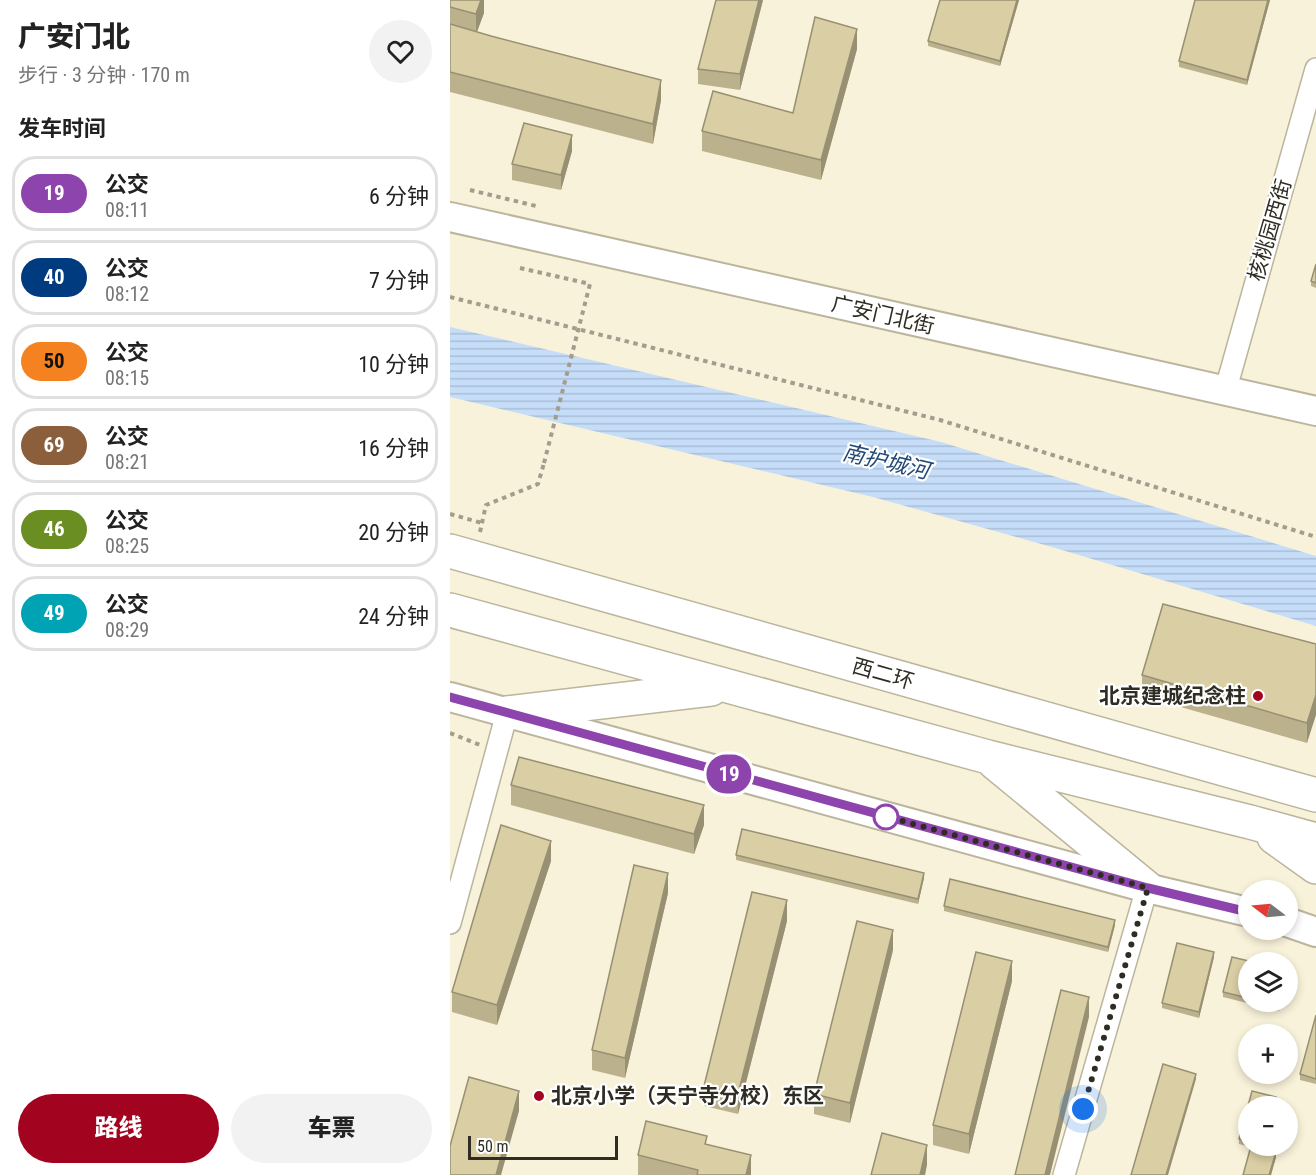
<!DOCTYPE html>
<html lang="zh">
<meta charset="utf-8">
<style>
:root{--surface:#fff;--page:#f2f2f2;--text:#222;--muted:#767676;--line:#e0e0e0;--accent:#a20420}
body{margin:0;font-family:"Roboto Condensed","Noto Sans SC",sans-serif;background:var(--page);color:var(--text);height:100vh;display:flex;flex-direction:column;font-size:22px;white-space:nowrap}
*{box-sizing:border-box;margin:0}
p{font-size:20px;color:var(--muted)}
.icon{flex:none;width:33px;height:33px;fill:none;stroke:currentColor;stroke-width:2;stroke-linecap:round;stroke-linejoin:round}
.map{position:relative;flex:1;overflow:hidden}
.side{display:flex;flex-direction:column;background:var(--surface);width:450px}
.side>*{flex:none}
.badge{padding:0 12px;border-radius:20px;font-size:21px;line-height:39px}
.needle{width:39px;rotate:286deg}
.tools{position:absolute;left:788px;top:880px;display:grid;gap:12px}
.tools a{display:grid;place-items:center;width:60px;height:60px;border-radius:50%;background:var(--surface);box-shadow:0 3px 9px #0003;font-size:30px}
.scale{position:absolute;left:18px;bottom:15px;width:150px;box-sizing:border-box;padding-left:6px;border:3px solid #2e2c23;border-top:0;font-size:16px;line-height:21px;white-space:nowrap;color:#2e2c23;-webkit-text-stroke:4px #fff;paint-order:stroke}
.you{position:absolute;width:30px;height:30px;margin:-15px;border:4px solid #fff;border-radius:50%;background:#1a73e8;box-shadow:0 0 0 9px #1a73e833}
.map>.badge{position:absolute;translate:-50% -50%;box-shadow:0 0 0 3px #fff}
h2{padding:0 18px;font-size:22px;line-height:54px}
.round{display:grid;place-items:center;flex:none;width:63px;height:63px;border-radius:32px;background:var(--page)}
.head{display:flex;align-items:center;justify-content:space-between;height:102px;padding:0 18px}
h1{font-size:28px;font-weight:800;line-height:45px}
.primary-button{display:flex;gap:12px;margin-top:auto;padding:12px 18px}
.primary-button a{flex:1;height:69px;border-radius:36px;background:var(--accent);color:#fff;font-size:24px;font-weight:800;line-height:69px;text-align:center}
.primary-button a+a{background:var(--page);color:var(--text)}
ul{padding:0;list-style:none}
li{display:flex;align-items:center;gap:18px;height:75px;margin:0 12px 9px;padding:0 6px;border:3px solid var(--line);border-radius:24px}
li div{flex:1}
li b{display:block;font-size:22px}
li em{font-style:normal}
li .badge{min-width:66px;font-weight:700;text-align:center}
main{display:flex;flex:1;min-height:0}
.map>svg:first-child{display:block}
</style>
<main>
<section class="side">
<div class="head"><div><h1>广安门北</h1><p>步行 · 3 分钟 · 170 m</p></div><a class="round"><svg class="icon" aria-label="heart" viewBox="0 0 24 24"><path d="M12 20l-8-8c-3-5 5-10 8-4 3-6 11-1 8 4z"/></svg></a></div>
<h2>发车时间</h2>
<ul>
<li><span class="badge" style="background:#8e44ad;color:#fff">19</span><div><b>公交</b><p>08:11</p></div><em>6 分钟</em></li>
<li><span class="badge" style="background:#003b80;color:#fff">40</span><div><b>公交</b><p>08:12</p></div><em>7 分钟</em></li>
<li><span class="badge" style="background:#f58220;color:#111">50</span><div><b>公交</b><p>08:15</p></div><em>10 分钟</em></li>
<li><span class="badge" style="background:#8b5e3c;color:#fff">69</span><div><b>公交</b><p>08:21</p></div><em>16 分钟</em></li>
<li><span class="badge" style="background:#6b8e23;color:#fff">46</span><div><b>公交</b><p>08:25</p></div><em>20 分钟</em></li>
<li><span class="badge" style="background:#00a3b4;color:#fff">49</span><div><b>公交</b><p>08:29</p></div><em>24 分钟</em></li>
</ul>
<div class="primary-button"><a>路线</a><a>车票</a></div>
</section>
<div class="map">
<svg width="866" height="1175" viewBox="0 0 866 1175">
<defs>
<pattern id="water-rules" width="6" height="5" patternUnits="userSpaceOnUse" patternTransform="scale(1.5)"><rect width="6" height="5" fill="#c6ddf9"/><path d="M0 2.5h6" fill="none" stroke="#aabed5"/></pattern>
</defs>
<rect width="100%" height="100%" fill="#f9f2da"/>
<path fill="url(#water-rules)" d="M0,327L491,442L866,556V626L602,547L423,497L0,397Z"/>
<g fill="none" stroke-linecap="round" stroke-linejoin="round">
<g stroke="#bbb59e" stroke-width="24">
<path id="street" d="M775,392L866,69
M0,923L57,713
M614,1175L697,888"/>
</g>
<g stroke="#bbb59e" stroke-width="32">
<path id="secondary" d="M0,217L866,411
M0,697L697,888L798,912
M837,922L866,932"/>
</g>
<g stroke="#bbb59e" stroke-width="36">
<path id="highway" d="M0,551L866,795
M0,610L538,757L800,822L866,840
M57,713L261,689
M544,762L697,888
M824,837L866,867"/>
</g>
<path stroke="#a29d8c" stroke-width="4" stroke-dasharray="4.5 4.5" stroke-linecap="butt" d="M20,190L86,206
M70,268L140,284
M0,297L490,420L866,537
M0,514L32,523
M30,532L36,505L88,484L94,463
M0,733L30,745"/>
<use href="#street" stroke="#fff" stroke-width="21"/>
<use href="#secondary" stroke="#fff" stroke-width="28"/>
<use href="#highway" stroke="#fff" stroke-width="33"/>
<path stroke="#a29d8c" stroke-width="4" stroke-dasharray="4.5 4.5" stroke-linecap="butt" d="M94,463L140,284"/>
</g>
<path fill="#bbb18d" d="M0,0H34V13L27,32L211,100L203,144L0,92Z
M313,0L290,90L248,84V69Z
M490,0H569L550,66L478,46V41Z
M745,0H820L797,85L729,67V61Z
M407,49L371,180L252,151V131L343,113Z
M122,151L111,190L62,180V164Z
M866,264V288L861,286V281Z
M866,644L857,743L692,696V675Z
M61,785L254,825L244,854L61,805Z
M286,855L474,878L468,904L286,860Z
M101,861L47,1025L2,1012V992Z
M218,893L175,1078L142,1070V1050Z
M494,906L665,925L658,952L494,911Z
M337,921L288,1114L254,1106V1086Z
M443,950L400,1123L364,1114V1094Z
M764,957L749,1018L712,1008V1003Z
M798,963V1002H832L829,1011L773,997V992Z
M562,981L519,1154L483,1145V1125Z
M866,1015V1084L850,1080V1074Z
M802,1091L826,1097L825,1107H798V1146H815L814,1149L826,1152V1157L821,1175H793L801,1147L789,1144V1139Z
M257,1145L301,1175H188V1155Z"/>
<path fill="#989073" d="M31,0H34V13L26,34V14Z
M309,0H313L290,90V74Z
M567,0H569L550,66V61Z
M818,0H820L797,85V80Z
M407,29V49L371,180V160Z
M211,80V100L203,144V124Z
M122,135V151L111,190V175Z
M866,695V715L857,743V723Z
M254,805V825L244,854V834Z
M101,841V861L47,1025V1005Z
M218,873V893L175,1078V1058Z
M474,873V878L468,904V899Z
M337,900V921L288,1114V1094Z
M665,920V925L658,952V947Z
M443,930V950L400,1123V1103Z
M764,952V957L749,1018V1012Z
M562,961V981L519,1154V1134Z
M639,997V1017L600,1175H595Z
M746,1074V1079L718,1175H716Z
M69,1091V1111L51,1175H46Z
M477,1145V1165L475,1175H470Z
M826,1152V1157L821,1175H819Z
M301,1155V1175H296Z"/>
<path fill="#d9cea4" stroke="#989073" stroke-width="1.5" d="M0,0H31L26,14L0,7Z
M266,0H309L290,74L248,69Z
M490,0H567L550,61L478,41Z
M745,0H818L797,80L729,61Z
M365,17L407,29L371,160L252,131L263,91L343,113Z
M0,24L41,36L211,80L203,124L0,72Z
M74,123L122,135L111,175L62,164Z
M866,264V283L861,281Z
M713,604L866,644V695L857,723L692,675Z
M69,757L254,805L244,834L61,785Z
M51,825L101,841L47,1005L2,992Z
M292,829L474,873L468,899L286,855Z
M184,865L218,873L175,1058L142,1050Z
M500,879L665,920L658,947L494,906Z
M302,892L337,900L288,1094L254,1086Z
M407,921L443,930L400,1103L364,1094Z
M727,943L764,952L749,1012L712,1003Z
M526,952L562,961L519,1134L483,1125Z
M782,957L807,963H798V998L773,992Z
M611,990L639,997L595,1175H565Z
M815,1002H830L829,1006Z
M866,1015V1079L850,1074Z
M713,1064L746,1074L716,1175H681Z
M19,1077L69,1091L46,1175H0V1146Z
M802,1091L826,1097L824,1107H798V1141L789,1139Z
M196,1121L257,1136L255,1144L301,1155L296,1175H247L248,1170L188,1155Z
M432,1133L477,1145L470,1175H421Z
M801,1146L826,1152L819,1175H793Z"/>
<g fill="none" stroke-linecap="round" stroke-linejoin="round">
<g stroke="#fff" stroke-width="14">
<path id="line" d="M0,697L698,888L798,912"/>
</g>
<use href="#line" stroke="#8e44ad" stroke-width="9"/>
<path stroke="#2e2c23" stroke-width="6" stroke-dasharray="0 10.8" d="M436,817L434,816L698,888L633,1109"/>
</g>
<g fill="#a20420" stroke="#fff" stroke-width="2">
<circle cx="808" cy="696" r="6"/>
<circle cx="89" cy="1096" r="6"/>
</g>
<circle fill="#fff" stroke="#8e44ad" stroke-width="3" cx="436" cy="817" r="12"/>
<g text-anchor="middle" stroke-width="4.5" stroke-linejoin="round" paint-order="stroke">
<g font-size="21" fill="#2e2c23" stroke="#fff">
<text transform="translate(820 230) rotate(-74)" y="7">核桃园西街</text>
<text transform="translate(433 315) rotate(13)" y="7">广安门北街</text>
<text transform="translate(433 674) rotate(16)" y="7">西二环</text>
</g>
<g font-size="21" font-weight="bold" fill="#2e2c23" stroke="#fff" text-anchor="end">
<text x="796" y="703">北京建城纪念柱</text>
<text x="101" y="1103" text-anchor="start">北京小学（天宁寺分校）东区</text>
</g>
<g font-size="22" font-style="italic" fill="#234a76" stroke="#fff">
<text transform="translate(436 461) rotate(13)" y="8">南护城河</text>
</g>
</g>
</svg>
<div class="tools">
<a><svg class="needle" viewBox="-14 -14 28 28"><path d="M0-13l5 13h-10z" fill="#e53935"/><path d="M0 13l5-13h-10z" fill="#767676"/></svg></a>
<a><svg class="icon" aria-label="layers" viewBox="0 0 24 24"><path d="M12 4l9 5-9 5-9-5zM3 14l9 5 9-5"/></svg></a>
<a>+</a>
<a>−</a>
</div>
<div class="scale">50 m</div>
<div class="you" style="left:633px;top:1109px"></div>
<b class="badge" style="left:279px;top:774px;background:#8e44ad;color:#fff">19</b>
</div>
</main>
